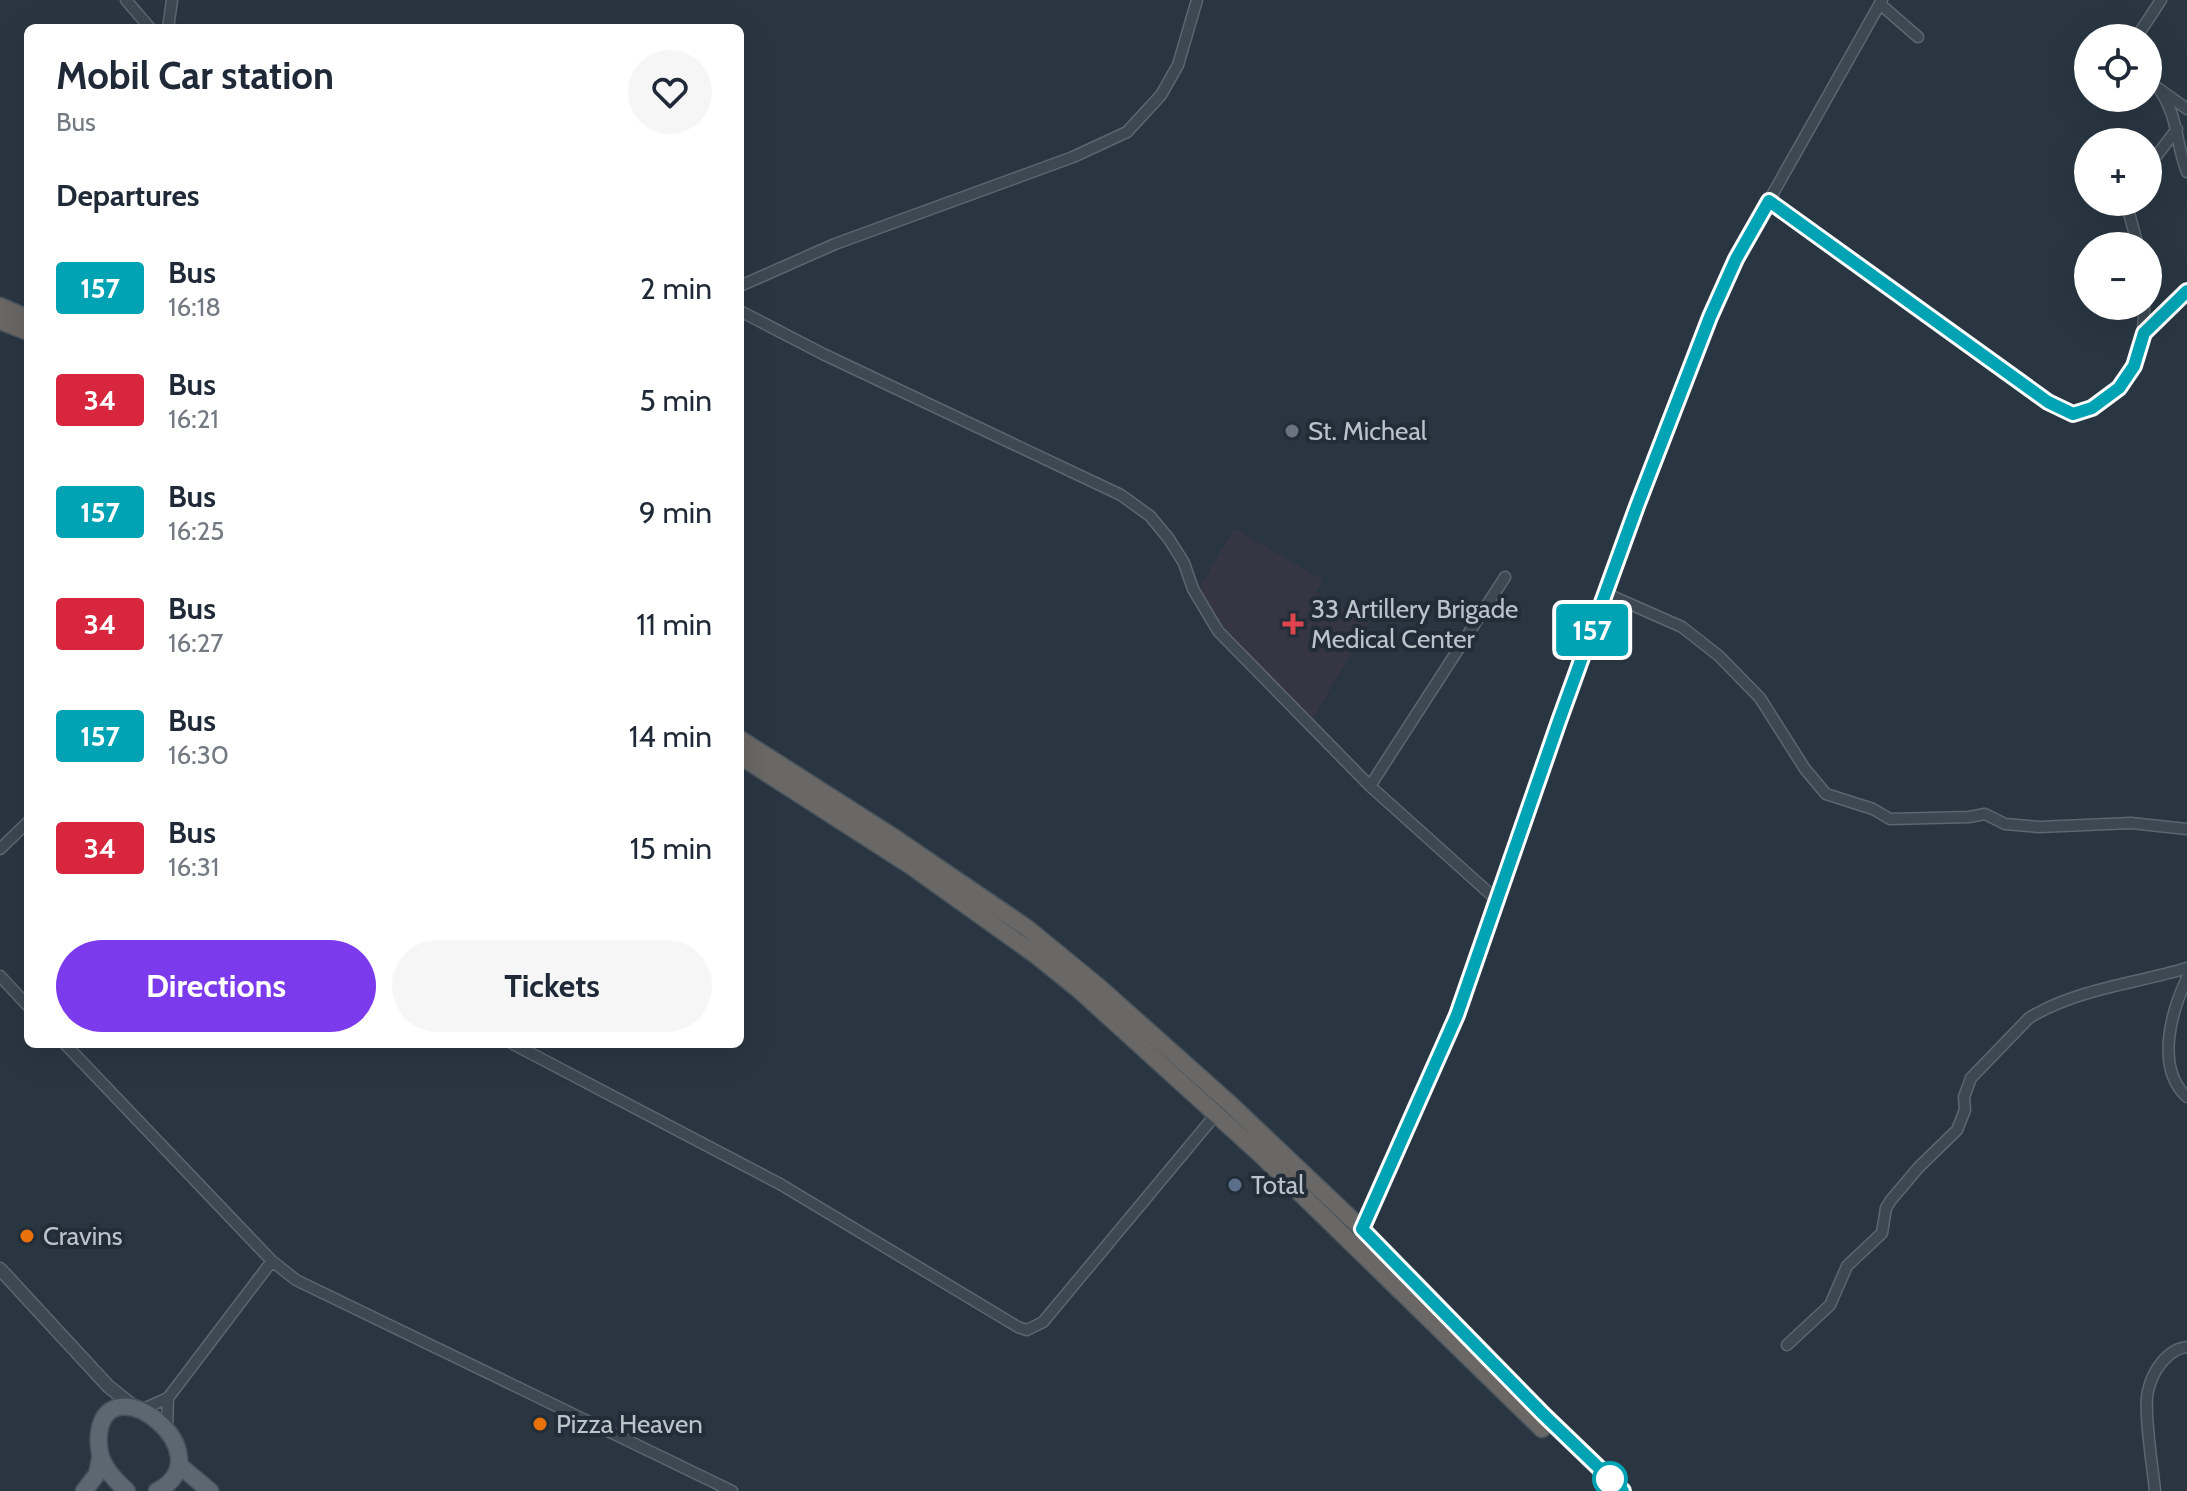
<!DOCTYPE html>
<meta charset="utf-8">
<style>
:root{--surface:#fff;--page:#f6f6f7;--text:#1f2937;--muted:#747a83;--accent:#7c3aed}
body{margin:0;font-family:Cabin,sans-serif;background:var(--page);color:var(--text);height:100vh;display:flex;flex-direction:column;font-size:30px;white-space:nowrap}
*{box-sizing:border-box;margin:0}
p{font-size:26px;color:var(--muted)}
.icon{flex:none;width:44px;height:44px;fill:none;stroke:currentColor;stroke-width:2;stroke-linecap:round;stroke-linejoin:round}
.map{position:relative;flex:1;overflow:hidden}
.details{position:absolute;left:24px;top:24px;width:720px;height:1024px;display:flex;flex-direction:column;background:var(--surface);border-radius:12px;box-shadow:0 8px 32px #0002}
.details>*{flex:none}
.badge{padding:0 16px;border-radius:6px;font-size:28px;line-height:52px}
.buttons{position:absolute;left:2074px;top:24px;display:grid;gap:16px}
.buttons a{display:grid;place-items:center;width:88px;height:88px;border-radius:50%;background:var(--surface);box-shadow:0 8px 32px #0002;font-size:40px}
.map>.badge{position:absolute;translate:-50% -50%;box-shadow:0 0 0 4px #fff}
h2{padding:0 32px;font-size:30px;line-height:72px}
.round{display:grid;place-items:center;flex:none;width:84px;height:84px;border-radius:42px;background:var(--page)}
.headline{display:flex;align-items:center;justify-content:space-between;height:136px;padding:0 32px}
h1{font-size:38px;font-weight:800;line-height:60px}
.button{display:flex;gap:16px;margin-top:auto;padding:16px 32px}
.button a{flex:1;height:92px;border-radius:48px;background:var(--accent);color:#fff;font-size:32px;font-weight:800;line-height:92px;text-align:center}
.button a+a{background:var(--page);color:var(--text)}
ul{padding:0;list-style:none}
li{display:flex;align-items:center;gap:24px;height:112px;padding:0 32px}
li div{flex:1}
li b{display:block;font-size:30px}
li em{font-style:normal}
li .badge{min-width:88px;font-weight:700;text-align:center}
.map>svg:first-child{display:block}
</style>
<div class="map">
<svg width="2187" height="1491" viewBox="0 0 2187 1491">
<rect width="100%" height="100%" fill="#293642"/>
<path fill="#353543" d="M1234,528L1323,580L1316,592L1369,623L1313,719L1218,625L1200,587Z"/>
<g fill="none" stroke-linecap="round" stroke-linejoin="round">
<g stroke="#5c666f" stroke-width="13">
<path id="minor" d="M126,0L150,28
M1880,4L1918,37
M168,28L172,0
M2136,38L2161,0
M2148,81L2187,109
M2161,92C2178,117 2176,145 2187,172
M2148,167L2177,129
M1769,201L2048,402L2073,414C2126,404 2145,354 2144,306
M2126,202L2138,246
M740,286L835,244L1073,157L1127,132L1161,95L1178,65L1197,0
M740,311L823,354L1121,495L1150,516L1169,539L1184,563L1193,589L1218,631L1370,786L1498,901
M2144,333L2187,291
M1605,593L1682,627L1719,656L1760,698L1805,769L1826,794L1873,809L1890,819L1969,817L1985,814L2005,824L2039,827L2131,823L2187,829
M1370,786L1505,577
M0,849L28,822
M0,976L28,1006
M2187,978C2171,1012 2155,1068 2187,1097
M65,1044L272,1261L296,1280L732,1491
M513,1044L780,1184L1018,1327L1027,1330L1043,1322L1217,1113
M1362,1229L1457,1015L1549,747L1637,506L1710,317L1736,259L1882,0
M1787,1345L1830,1305L1847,1266L1882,1233L1886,1208L1891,1200L1919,1167L1957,1130L1965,1110L1964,1097L1971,1078L2029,1018C2076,989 2134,984 2187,968
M143,1409L168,1398L272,1261
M167,1430L168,1398
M2155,1491C2153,1469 2143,1409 2148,1391C2152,1372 2167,1349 2187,1347"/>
</g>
<g stroke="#5c666f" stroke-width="15">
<path id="tertiary" d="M0,1269L108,1386L133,1406"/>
</g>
<g stroke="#47515b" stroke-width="19">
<path id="primary" d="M179,1465L210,1491
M84,1491L97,1474L100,1459
M127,1491C108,1474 96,1459 99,1433C109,1361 227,1455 157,1491"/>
</g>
<g stroke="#48535c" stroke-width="19">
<path id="trunk" d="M0,306L28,318
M0,321L28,332
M740,739L895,838L1027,928L1099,987L1228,1102L1362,1229L1544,1415L1623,1491
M740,756L911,866L1037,956L1078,989L1261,1155L1542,1429"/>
</g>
<use href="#minor" stroke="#3d4852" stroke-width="10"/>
<use href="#tertiary" stroke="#3d4852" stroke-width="12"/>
<use href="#primary" stroke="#5c6771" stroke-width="16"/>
<use href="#trunk" stroke="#6a6866" stroke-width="16"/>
</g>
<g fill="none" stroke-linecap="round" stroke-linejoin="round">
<g stroke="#fff" stroke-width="18">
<path id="line" d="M1623,1491L1544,1415L1362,1229L1457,1015L1559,721L1637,506L1710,317L1736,259L1769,201L2048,402L2073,414L2092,408L2119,388L2134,366L2144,333L2187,291"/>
</g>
<use href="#line" stroke="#00a3b4" stroke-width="12"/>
</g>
<circle fill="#6b7280" stroke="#222d37" stroke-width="3" cx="1292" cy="431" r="8"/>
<path fill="#e0444e" stroke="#222d37" stroke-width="3" d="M1289 612h8v8h8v8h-8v8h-8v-8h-8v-8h8z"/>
<circle fill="#5c6f8a" stroke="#222d37" stroke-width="3" cx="1235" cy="1185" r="8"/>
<g fill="#e8710a" stroke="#222d37" stroke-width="3">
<circle cx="27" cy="1236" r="8"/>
<circle cx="540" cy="1424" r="8"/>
</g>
<circle fill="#fff" stroke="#00a3b4" stroke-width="4" cx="1610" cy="1479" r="16"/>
<g text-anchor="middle" stroke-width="8" stroke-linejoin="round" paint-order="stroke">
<g font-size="26" fill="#bbc3cb" stroke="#222d37" text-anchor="start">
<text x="1308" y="440">St. Micheal</text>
<text x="1311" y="618">33 Artillery Brigade<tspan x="1311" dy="30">Medical Center</tspan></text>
<text x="1251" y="1194">Total</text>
<text x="43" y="1245">Cravins</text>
<text x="556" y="1433">Pizza Heaven</text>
</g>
</g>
</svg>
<div class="buttons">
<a><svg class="icon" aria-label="locate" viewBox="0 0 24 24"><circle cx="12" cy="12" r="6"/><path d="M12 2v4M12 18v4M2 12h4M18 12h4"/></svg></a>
<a>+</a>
<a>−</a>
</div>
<b class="badge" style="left:1592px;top:630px;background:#00a3b4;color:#fff">157</b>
<section class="details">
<div class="headline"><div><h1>Mobil Car station</h1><p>Bus</p></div><a class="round"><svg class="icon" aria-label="heart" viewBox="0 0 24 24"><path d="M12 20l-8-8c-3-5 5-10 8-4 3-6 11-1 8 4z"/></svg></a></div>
<h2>Departures</h2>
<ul>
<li><span class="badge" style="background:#00a3b4;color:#fff">157</span><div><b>Bus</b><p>16:18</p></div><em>2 min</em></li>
<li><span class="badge" style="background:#d7263d;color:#fff">34</span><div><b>Bus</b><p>16:21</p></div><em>5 min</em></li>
<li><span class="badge" style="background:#00a3b4;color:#fff">157</span><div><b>Bus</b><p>16:25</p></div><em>9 min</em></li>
<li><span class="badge" style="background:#d7263d;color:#fff">34</span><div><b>Bus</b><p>16:27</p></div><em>11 min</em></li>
<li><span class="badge" style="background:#00a3b4;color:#fff">157</span><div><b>Bus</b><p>16:30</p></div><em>14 min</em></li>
<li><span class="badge" style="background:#d7263d;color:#fff">34</span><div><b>Bus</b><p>16:31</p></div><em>15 min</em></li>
</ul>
<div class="button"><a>Directions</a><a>Tickets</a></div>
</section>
</div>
